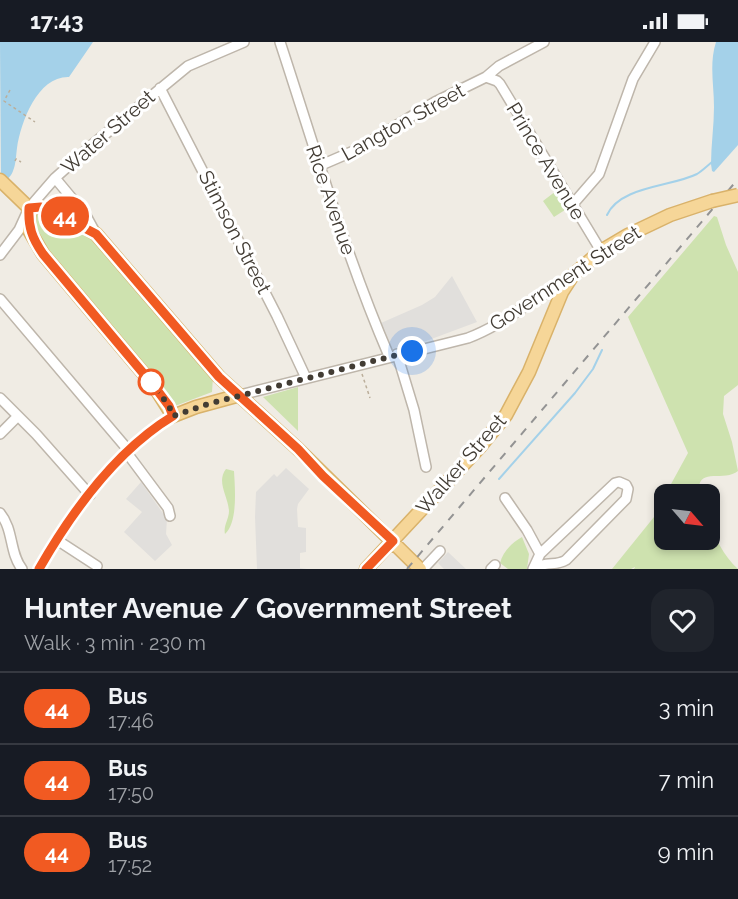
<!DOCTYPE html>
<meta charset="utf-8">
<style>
:root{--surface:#171b24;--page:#20242c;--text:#f1f3f6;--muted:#9ea1a6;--line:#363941}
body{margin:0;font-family:Raleway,sans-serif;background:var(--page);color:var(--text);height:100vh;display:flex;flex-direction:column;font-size:22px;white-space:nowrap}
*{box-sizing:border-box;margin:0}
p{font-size:20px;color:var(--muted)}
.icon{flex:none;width:33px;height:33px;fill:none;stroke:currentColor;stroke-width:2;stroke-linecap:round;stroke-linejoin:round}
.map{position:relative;height:527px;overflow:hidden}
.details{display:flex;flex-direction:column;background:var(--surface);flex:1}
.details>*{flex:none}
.badge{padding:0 12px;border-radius:20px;font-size:21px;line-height:39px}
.needle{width:39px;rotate:118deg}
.buttons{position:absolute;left:654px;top:442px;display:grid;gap:12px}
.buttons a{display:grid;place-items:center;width:66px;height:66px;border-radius:12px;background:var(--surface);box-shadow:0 3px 9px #0003;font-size:30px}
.you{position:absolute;width:30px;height:30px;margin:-15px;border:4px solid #fff;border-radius:50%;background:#1a73e8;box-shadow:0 0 0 9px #1a73e833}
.map>.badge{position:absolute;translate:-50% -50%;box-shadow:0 0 0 3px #fff}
.round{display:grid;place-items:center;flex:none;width:63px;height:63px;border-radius:18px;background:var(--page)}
.head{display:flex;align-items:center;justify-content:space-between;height:102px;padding:0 24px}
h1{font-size:28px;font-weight:700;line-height:45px}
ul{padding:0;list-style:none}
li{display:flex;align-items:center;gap:18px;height:72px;padding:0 24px;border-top:2px solid var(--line)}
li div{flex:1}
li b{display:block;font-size:22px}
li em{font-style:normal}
li .badge{min-width:66px;font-weight:700;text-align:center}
.status{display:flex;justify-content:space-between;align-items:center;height:42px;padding:0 30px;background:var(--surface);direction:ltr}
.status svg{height:16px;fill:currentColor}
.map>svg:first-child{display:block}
</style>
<div class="status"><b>17:43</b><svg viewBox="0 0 49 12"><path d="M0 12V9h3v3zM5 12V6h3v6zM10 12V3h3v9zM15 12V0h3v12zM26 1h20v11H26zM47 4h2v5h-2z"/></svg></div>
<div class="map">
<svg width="738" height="527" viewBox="0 0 738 527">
<rect width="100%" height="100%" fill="#f0ece4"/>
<path fill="#cee2af" d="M556,149L568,166L554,175L543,159Z
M47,170L94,195L213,335L212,350L175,364L57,221C47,207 34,190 33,172Z
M714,174L717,175L726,203L738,230V343L724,354L723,372L732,400L738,429C723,441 694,423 700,453H665L688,411L628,275Z
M298,345V389L263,355Z
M226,427L234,429C235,447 238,480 225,492C223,484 229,477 229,469C228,454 216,440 226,427Z
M664,455V498H710V477C715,497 723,513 738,527H634L635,525L631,527H612L654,475Z
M522,495L529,512L527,527H508L500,521C503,509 513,500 522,495Z"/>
<path fill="#e1dfdc" d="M452,234L477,280L426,299L392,307L381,281L422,263L435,255Z
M286,426L309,447L298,462L297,467L298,485L306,486V510L300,511V526L307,527H257L255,475L256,450L274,432L277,435Z
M141,440L167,477L166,492L172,503L155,519L124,490L142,470L126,457Z
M448,510L466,527H444L438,521Z"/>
<path fill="#a4d1e9" d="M0,0H93L69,35C38,34 21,79 17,106C16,113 16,122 13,129C11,135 5,139 1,144Z
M716,0H738V103L714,130L712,129L711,122C711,103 714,84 714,65C714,43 709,22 716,0Z"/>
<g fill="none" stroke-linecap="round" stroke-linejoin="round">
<path stroke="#a4d1e9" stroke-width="2" d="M607,173C620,144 671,145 697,132C702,129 707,124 712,120
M499,437L575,351L593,327L602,308"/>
<g stroke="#beb6ab" stroke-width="12">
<path id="minor" d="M280,0C315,106 345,212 389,314
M486,35L497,39L500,42L601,209
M160,46L277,274L306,336
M319,124L356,108L435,60L486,35L499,24L544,0
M55,136L85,172L96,192
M573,162L599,132L633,37L655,0
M0,213L19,188L29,166L55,136L92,103L188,24L244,0
M0,257L129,409
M397,312L414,368L426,425
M240,353L468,296C505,282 533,256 568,239
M0,356L36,392L90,453
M0,392L18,374
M127,411L168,466L170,474
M619,440L626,443L628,447L626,457L566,518C555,525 547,518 533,527L540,512L615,441Z
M505,456L527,488L540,512
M0,471C14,488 9,510 22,527
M57,498L97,524
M39,527C72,471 117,408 173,374
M423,527L440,509
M491,527L495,523"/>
</g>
<g stroke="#d9b26a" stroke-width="15">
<path id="major" d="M0,138L29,166
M29,166L41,165L50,168L66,174L96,192L219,335L298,407L420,527
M29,166V188L43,212L154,344L173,374L196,365L240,353
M366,527L479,406L506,373L529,330L562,250L573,233L601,209L628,193L670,173L712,159"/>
</g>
<path stroke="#bbae9a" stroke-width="1.5" stroke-dasharray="3 3" stroke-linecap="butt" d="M10,48L4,59L35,80
M15,119L16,117L21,120
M362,332L370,356"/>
<use href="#minor" stroke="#fff" stroke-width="9"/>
<use href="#major" stroke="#f6d698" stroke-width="12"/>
<path stroke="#939393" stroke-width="2" stroke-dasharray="8 8" stroke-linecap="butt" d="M407,527L738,137"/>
<g stroke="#d9b26a" stroke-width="15" stroke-linecap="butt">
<path id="major-bridge" d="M712,159L738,153"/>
</g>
<use href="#major-bridge" stroke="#f6d698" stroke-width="12"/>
</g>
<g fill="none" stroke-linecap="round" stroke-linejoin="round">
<g stroke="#fff" stroke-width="14">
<path id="line" d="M39,527C71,471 117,408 173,374L169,364L154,344L43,212C32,196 28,185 29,166L41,165L50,168L96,192L219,335L298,407L323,434L393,499L366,527"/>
</g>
<use href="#line" stroke="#f15a22" stroke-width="9"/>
<path stroke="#423c34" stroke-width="6" stroke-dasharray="0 10.8" d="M151,340L169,364L173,374L208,362L412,309"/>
</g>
<circle fill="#fff" stroke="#f15a22" stroke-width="3" cx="151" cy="340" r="12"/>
<g text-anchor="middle" stroke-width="6" stroke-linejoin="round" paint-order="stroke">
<g font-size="20" fill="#423c34" stroke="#fff">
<text transform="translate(403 80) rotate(-29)" y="7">Langton Street</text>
<text transform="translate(108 90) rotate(-41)" y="7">Water Street</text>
<text transform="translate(546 119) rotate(59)" y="7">Prince Avenue</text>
<text transform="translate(331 158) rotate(71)" y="7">Rice Avenue</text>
<text transform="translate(235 190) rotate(63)" y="7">Stimson Street</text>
<text transform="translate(565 236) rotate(-33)" y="7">Government Street</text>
<text transform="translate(461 422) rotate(-49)" y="7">Walker Street</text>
</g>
</g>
</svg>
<div class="buttons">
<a><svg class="needle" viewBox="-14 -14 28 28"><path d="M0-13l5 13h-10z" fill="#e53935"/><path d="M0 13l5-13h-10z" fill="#9ea1a6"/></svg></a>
</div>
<div class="you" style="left:412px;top:309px"></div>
<b class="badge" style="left:65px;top:174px;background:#f15a22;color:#fff">44</b>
</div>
<section class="details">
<div class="head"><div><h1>Hunter Avenue / Government Street</h1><p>Walk · 3 min · 230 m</p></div><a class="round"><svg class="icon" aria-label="heart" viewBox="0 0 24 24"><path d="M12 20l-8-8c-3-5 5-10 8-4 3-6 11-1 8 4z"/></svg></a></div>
<ul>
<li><span class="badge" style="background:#f15a22;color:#fff">44</span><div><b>Bus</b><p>17:46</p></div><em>3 min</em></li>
<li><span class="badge" style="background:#f15a22;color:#fff">44</span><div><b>Bus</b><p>17:50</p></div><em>7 min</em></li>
<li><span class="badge" style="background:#f15a22;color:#fff">44</span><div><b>Bus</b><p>17:52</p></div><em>9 min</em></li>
</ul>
</section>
